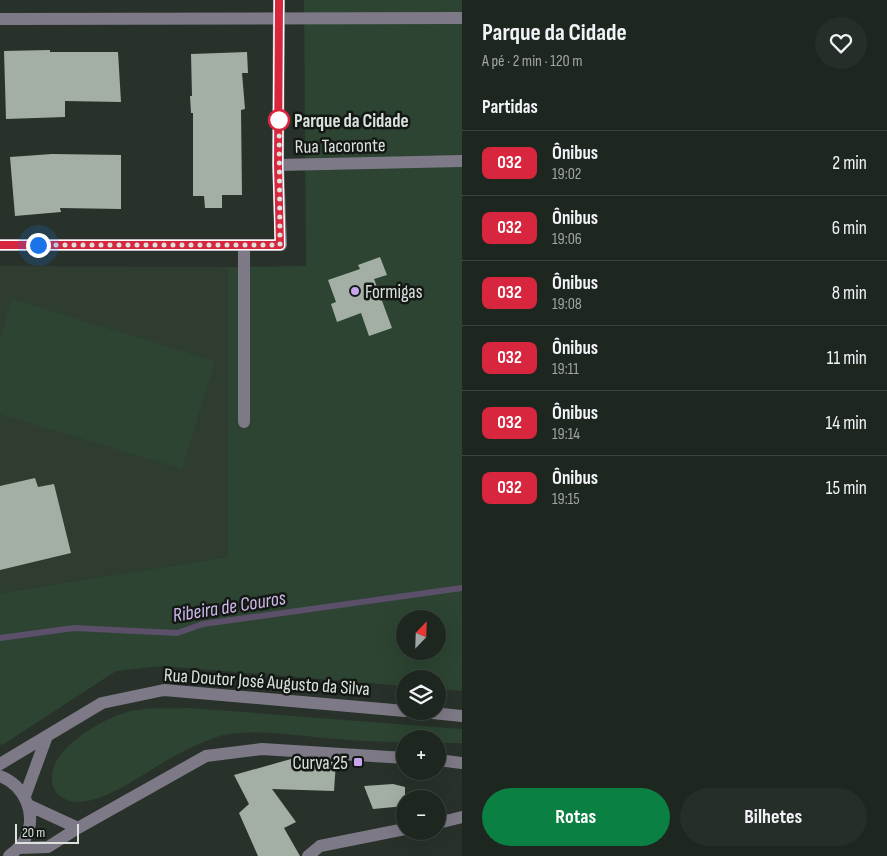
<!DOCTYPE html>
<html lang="pt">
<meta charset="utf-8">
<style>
:root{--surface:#1e2620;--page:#262e29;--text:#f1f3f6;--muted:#a1a5a5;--line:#3c433e;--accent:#0b8043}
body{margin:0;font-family:"Sofia Sans Condensed",sans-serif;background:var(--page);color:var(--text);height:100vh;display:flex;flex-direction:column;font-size:19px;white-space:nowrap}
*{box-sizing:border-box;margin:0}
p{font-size:16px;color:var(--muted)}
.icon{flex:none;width:28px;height:28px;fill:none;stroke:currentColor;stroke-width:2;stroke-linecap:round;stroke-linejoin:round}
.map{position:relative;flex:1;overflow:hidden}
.details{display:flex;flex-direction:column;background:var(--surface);width:425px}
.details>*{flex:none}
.badge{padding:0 10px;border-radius:8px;font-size:18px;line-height:32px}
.needle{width:32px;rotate:23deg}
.buttons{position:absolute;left:396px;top:610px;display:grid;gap:10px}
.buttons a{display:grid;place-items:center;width:50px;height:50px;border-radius:50%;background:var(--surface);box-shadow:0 5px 20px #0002,0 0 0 1px var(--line);font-size:25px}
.scale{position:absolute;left:15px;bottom:12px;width:64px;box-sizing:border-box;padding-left:5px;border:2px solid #dbe1dc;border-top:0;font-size:14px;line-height:18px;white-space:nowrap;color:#dbe1dc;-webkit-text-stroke:4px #141815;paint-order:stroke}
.you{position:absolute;width:25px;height:25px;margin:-12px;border:4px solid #fff;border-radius:50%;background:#1a73e8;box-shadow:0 0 0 8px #1a73e833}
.map>.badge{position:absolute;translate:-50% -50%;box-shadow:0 0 0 2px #fff}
h2{padding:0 20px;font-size:19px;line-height:45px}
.round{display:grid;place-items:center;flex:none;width:52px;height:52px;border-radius:26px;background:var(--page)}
.summary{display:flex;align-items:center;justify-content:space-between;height:85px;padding:0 20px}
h1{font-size:24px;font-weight:700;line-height:38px}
.primary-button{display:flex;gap:10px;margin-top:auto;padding:10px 20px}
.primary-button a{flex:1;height:58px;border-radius:30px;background:var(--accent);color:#fff;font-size:20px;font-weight:700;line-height:58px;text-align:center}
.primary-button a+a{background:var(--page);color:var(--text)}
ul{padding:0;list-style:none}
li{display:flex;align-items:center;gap:15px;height:65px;padding:0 20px;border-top:1px solid var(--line)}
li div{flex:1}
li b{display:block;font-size:19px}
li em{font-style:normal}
li .badge{min-width:55px;font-weight:700;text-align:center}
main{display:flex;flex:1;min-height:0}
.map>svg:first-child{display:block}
</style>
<main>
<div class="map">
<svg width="462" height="856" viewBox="0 0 462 856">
<rect width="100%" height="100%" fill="#28322a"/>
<path fill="#2f3d31" d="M0,266L228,267L229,557L0,593Z"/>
<path fill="#2c4431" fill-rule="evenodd" d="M304,0H462V691L438,689V679H405V686L161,666L116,671L4,744L0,745V593L228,557V267L306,266ZM405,619H438V651H405Z
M12,299L215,361L182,469L0,414V340Z
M190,708L462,729V743H438V739H405V742C375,742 345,740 315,737C285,734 254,729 224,735C206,739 175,755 159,765C137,778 81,820 57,793C50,785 51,774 55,764C65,740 112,713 137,710C155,707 173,709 190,708Z"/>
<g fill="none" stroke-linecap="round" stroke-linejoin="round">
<path stroke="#5c4f6a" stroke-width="6" d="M0,638L74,628L177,633L203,624L462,588"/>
</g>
<path fill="#a3afa5" d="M50,50V52H118L121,102L65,101V117L6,119L4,51Z
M247,52L248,73H242L245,109L241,110L242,195H222V208H205L204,196H193V113H191L190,96H192L191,54Z
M52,154L121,155V209L60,208L61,212L15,216L10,157Z
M380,257L387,275L374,279L392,328L369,336L361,313L337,322L331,304L336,302L328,280L360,269L358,265Z
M35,478L38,487L54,484L71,553L0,570V486Z
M291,759L336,762L334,791L272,789L296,822L284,828L300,856H258L239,813L249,804L234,775Z
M393,784L405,787V806L373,809L364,786Z"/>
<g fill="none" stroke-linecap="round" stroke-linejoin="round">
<path stroke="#7e7986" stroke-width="12" d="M0,19L462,18
M278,165L462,161
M0,245H281L278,165L279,0
M244,422V245
M413,711L462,716
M438,760L462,763
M0,764L102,703L164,690L405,711
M0,776C24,785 38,814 25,839C22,846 15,851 9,856
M25,796L47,736
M28,805L78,828
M438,823L462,817
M18,848L48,847L78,828L206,756L262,749L405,758
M308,856L320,846L405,829"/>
</g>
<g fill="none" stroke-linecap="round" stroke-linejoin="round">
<g stroke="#fff" stroke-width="11">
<path id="line" d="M0,245H280L278,165L279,0"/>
</g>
<use href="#line" stroke="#d7263d" stroke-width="8"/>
<path stroke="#dbe1dc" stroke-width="5" stroke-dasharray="0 9" d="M38,245H280L279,120"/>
</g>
<circle fill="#fff" stroke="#d7263d" stroke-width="2.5" cx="279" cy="120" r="10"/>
<g fill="#c8a6ef" stroke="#141815" stroke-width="2">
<circle cx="355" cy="291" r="5"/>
<rect x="353" y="757" width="10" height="10" rx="2.5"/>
</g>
<g text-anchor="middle" stroke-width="5" stroke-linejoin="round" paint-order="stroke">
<g font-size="19" font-weight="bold" fill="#dbe1dc" stroke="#141815" text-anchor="start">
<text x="294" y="127">Parque da Cidade</text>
</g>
<g font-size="19" fill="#dbe1dc" stroke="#141815">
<text transform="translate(340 145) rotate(-1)" y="7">Rua Tacoronte</text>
<text transform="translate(267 681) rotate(4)" y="7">Rua Doutor José Augusto da Silva</text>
</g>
<g font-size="19" fill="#dbe1dc" stroke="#141815" text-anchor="start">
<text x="365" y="298">Formigas</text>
<text x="348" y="769" text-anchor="end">Curva 25</text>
</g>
<g font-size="20" font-style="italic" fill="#cfb7eb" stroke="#141815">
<text transform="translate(229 606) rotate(-9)" y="7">Ribeira de Couros</text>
</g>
</g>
</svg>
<div class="buttons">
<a><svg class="needle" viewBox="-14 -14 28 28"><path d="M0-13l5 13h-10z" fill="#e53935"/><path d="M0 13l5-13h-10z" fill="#a1a5a5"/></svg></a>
<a><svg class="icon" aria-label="layers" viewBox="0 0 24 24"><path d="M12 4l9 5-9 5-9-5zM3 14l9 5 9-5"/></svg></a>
<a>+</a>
<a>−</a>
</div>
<div class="scale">20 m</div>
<div class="you" style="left:38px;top:245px"></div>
</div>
<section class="details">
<div class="summary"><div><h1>Parque da Cidade</h1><p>A pé · 2 min · 120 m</p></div><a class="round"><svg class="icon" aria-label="heart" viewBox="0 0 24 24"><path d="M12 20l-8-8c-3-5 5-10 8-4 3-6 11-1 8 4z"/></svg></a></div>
<h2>Partidas</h2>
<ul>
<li><span class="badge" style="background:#d7263d;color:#fff">032</span><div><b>Ônibus</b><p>19:02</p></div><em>2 min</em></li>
<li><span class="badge" style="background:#d7263d;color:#fff">032</span><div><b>Ônibus</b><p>19:06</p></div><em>6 min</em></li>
<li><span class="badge" style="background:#d7263d;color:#fff">032</span><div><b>Ônibus</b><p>19:08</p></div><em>8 min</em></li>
<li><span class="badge" style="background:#d7263d;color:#fff">032</span><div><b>Ônibus</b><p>19:11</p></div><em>11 min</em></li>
<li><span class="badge" style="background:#d7263d;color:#fff">032</span><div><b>Ônibus</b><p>19:14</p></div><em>14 min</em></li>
<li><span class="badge" style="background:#d7263d;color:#fff">032</span><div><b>Ônibus</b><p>19:15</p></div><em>15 min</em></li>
</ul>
<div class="primary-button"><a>Rotas</a><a>Bilhetes</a></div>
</section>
</main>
